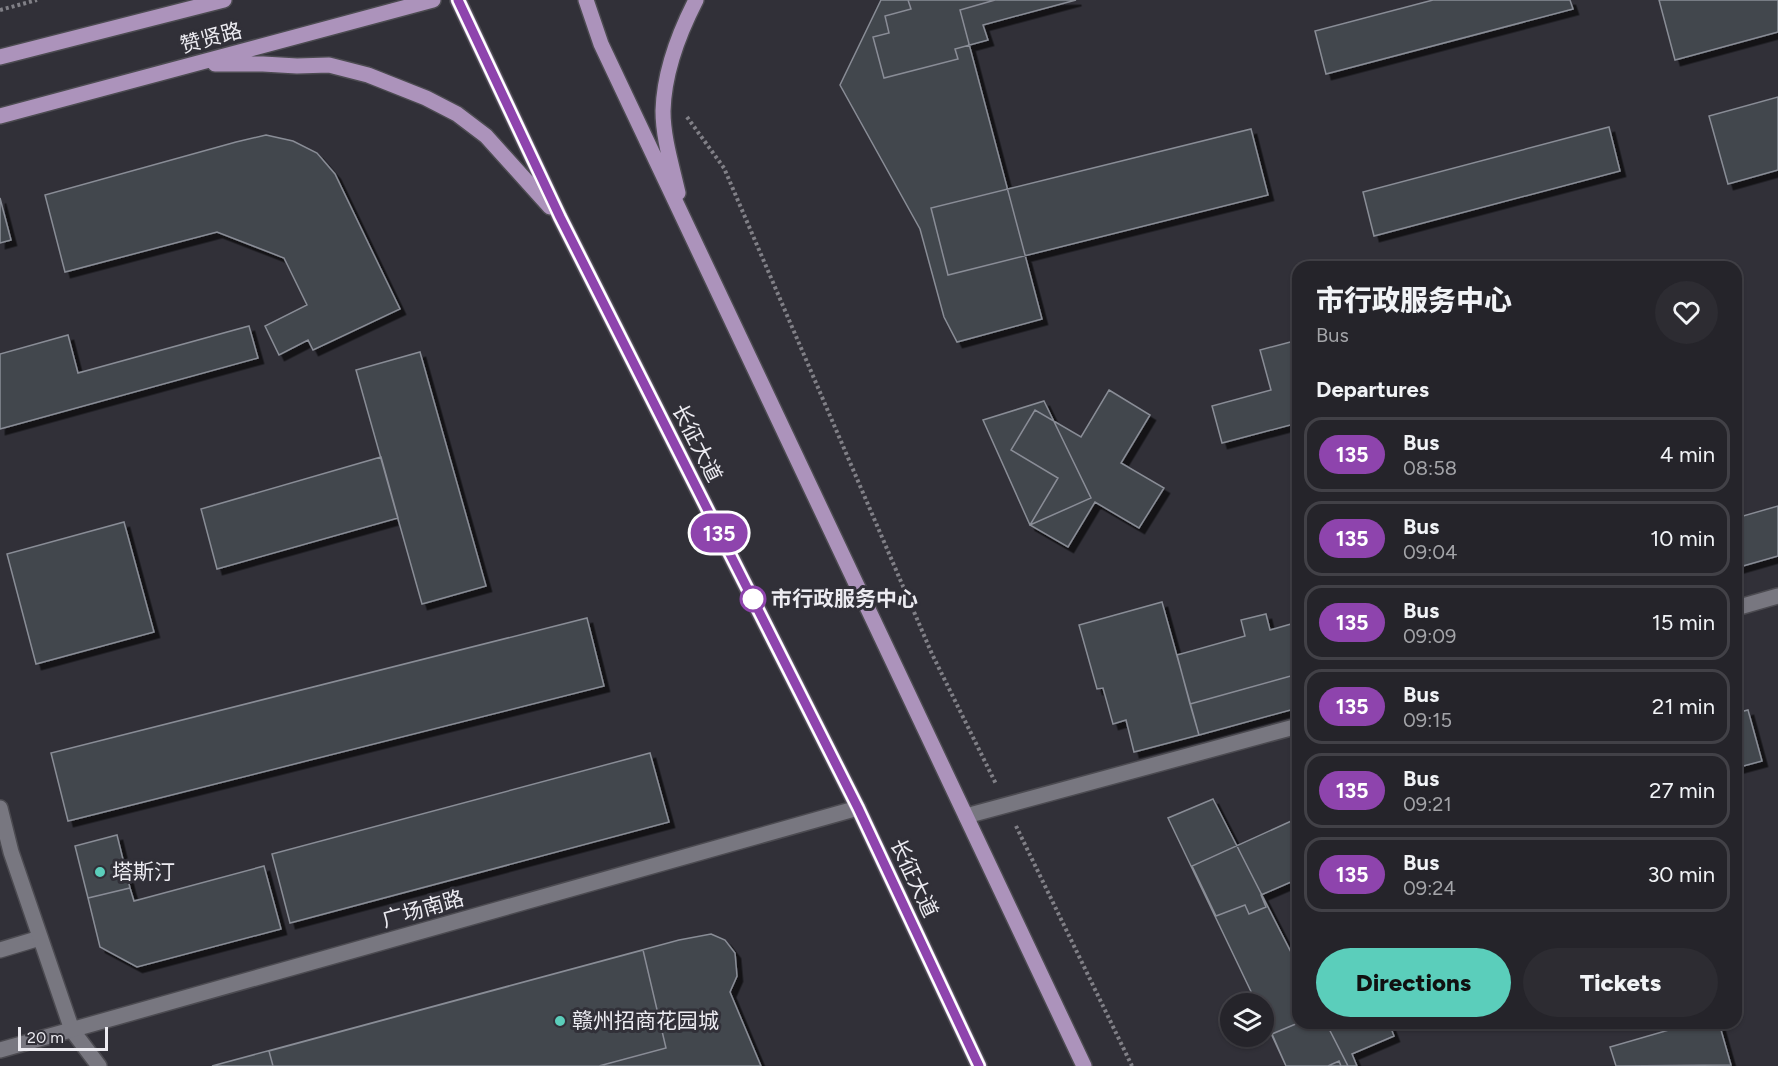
<!DOCTYPE html>
<meta charset="utf-8">
<style>
:root{--surface:#25242a;--page:#2d2c32;--text:#f1f3f6;--muted:#a3a4a8;--line:#424147;--accent:#5bcebb}
body{margin:0;font-family:Figtree,"Noto Sans SC",sans-serif;background:var(--page);color:var(--text);height:100vh;display:flex;flex-direction:column;font-size:22px;white-space:nowrap}
*{box-sizing:border-box;margin:0}
p{font-size:20px;color:var(--muted)}
.icon{flex:none;width:33px;height:33px;fill:none;stroke:currentColor;stroke-width:2;stroke-linecap:round;stroke-linejoin:round}
.map{position:relative;flex:1;overflow:hidden}
.panel{position:absolute;left:1292px;top:261px;width:450px;height:768px;display:flex;flex-direction:column;background:var(--surface);border-radius:18px;box-shadow:0 2px 4px #0004,0 0 0 2px var(--line)}
.panel>*{flex:none}
.badge{padding:0 12px;border-radius:20px;font-size:21px;line-height:39px}
.controls{position:absolute;left:1220px;top:993px;display:grid;gap:12px}
.controls a{display:grid;place-items:center;width:54px;height:54px;border-radius:50%;background:var(--surface);box-shadow:0 2px 4px #0004,0 0 0 2px var(--line);font-size:30px}
.scale{position:absolute;left:18px;bottom:15px;width:90px;box-sizing:border-box;padding-left:6px;border:3px solid #ecebf1;border-top:0;font-size:16px;line-height:21px;white-space:nowrap;color:#ecebf1;-webkit-text-stroke:4px #313038;paint-order:stroke}
.map>.badge{position:absolute;translate:-50% -50%;box-shadow:0 0 0 3px #fff}
h2{padding:0 24px;font-size:22px;line-height:54px}
.round{display:grid;place-items:center;flex:none;width:63px;height:63px;border-radius:32px;background:var(--page)}
.head{display:flex;align-items:center;justify-content:space-between;height:102px;padding:0 24px}
h1{font-size:28px;font-weight:800;line-height:45px}
.cta{display:flex;gap:12px;margin-top:auto;padding:12px 24px}
.cta a{flex:1;height:69px;border-radius:36px;background:var(--accent);color:#111;font-size:24px;font-weight:800;line-height:69px;text-align:center}
.cta a+a{background:var(--page);color:var(--text)}
ul{padding:0;list-style:none}
li{display:flex;align-items:center;gap:18px;height:75px;margin:0 12px 9px;padding:0 12px;border:3px solid var(--line);border-radius:18px}
li div{flex:1}
li b{display:block;font-size:22px}
li em{font-style:normal}
li .badge{min-width:66px;font-weight:700;text-align:center}
.map>svg:first-child{display:block}
</style>
<div class="map">
<svg width="1778" height="1066" viewBox="0 0 1778 1066">
<defs>
<filter id="shadow"><feDropShadow dx="5.5" dy="5.5" stdDeviation="0" flood-color="#0009"/></filter>
</defs>
<rect width="100%" height="100%" fill="#313038"/>
<path fill="#43464e" stroke="#898d96" stroke-width="1.5" filter="url(#shadow)" d="M881,0H995L960,10L1042,319L957,342L944,317L920,229L840,85Z
M908,0H1076L983,25L988,40L955,49L958,59L884,78L873,37L889,33L885,16L911,9Z
M1433,0H1570L1573,9L1326,74L1315,31Z
M1659,0H1778V32L1675,60Z
M1778,97V170L1728,184L1709,116Z
M1609,127L1620,171L1374,236L1363,192Z
M1251,129L1268,195L948,275L931,208Z
M266,135L293,141L317,153L335,174L400,309L313,350L308,340L279,355L265,326L307,305L284,258L217,232L65,272L45,195L236,142Z
M0,198L11,240L0,243Z
M249,326L258,358L0,429V354L68,335L78,373Z
M1298,340V423L1222,443L1212,406L1271,390L1260,350Z
M420,352L486,586L422,604L356,370Z
M1109,390L1150,415L1121,463L1164,488L1139,528L1095,502L1068,547L1030,525L1058,478L1011,450L1035,410L1081,437Z
M1044,401L1091,498L1030,525L983,420Z
M381,457L398,518L217,569L201,509Z
M1778,506V556L1736,568V518Z
M124,522L154,632L36,664L7,554Z
M1162,602L1199,735L1134,752L1126,720L1113,724L1103,688L1097,689L1079,625Z
M1266,614L1270,630L1298,622V674L1190,704L1177,655L1245,636L1241,620Z
M587,618L604,686L68,821L51,753Z
M1298,674V708L1199,735L1190,704Z
M1748,710L1762,761L1736,768V713Z
M650,753L669,822L290,923L272,854Z
M1213,799L1298,966V1023H1326L1348,1066H1286L1263,1016V1004H1257L1168,818Z
M1298,818V879L1261,895L1266,907L1249,914L1245,905L1216,916L1192,866Z
M117,835L130,888L88,898L75,846Z
M264,866L281,929L137,967L100,947L88,898L130,888L134,901Z
M711,934L725,940L735,953L737,976L730,992L761,1066H212L679,940Z
M643,950L666,1048L599,1066H273L269,1051Z
M1298,1023H1389L1394,1036L1352,1054L1357,1066H1341L1339,1061L1328,1066H1286L1272,1034Z
M1693,1023H1719L1731,1065L1616,1066L1610,1047Z"/>
<g fill="none" stroke-linecap="round" stroke-linejoin="round">
<g stroke="#4c4b51" stroke-width="18">
<path id="service" d="M1736,608L1778,596
M966,816L1298,726
M0,950L40,938"/>
</g>
<g stroke="#4c4b51" stroke-width="18">
<path id="minor" d="M72,1030L99,1066"/>
</g>
<g stroke="#4c4b51" stroke-width="18">
<path id="tertiary" d="M0,808L11,852L72,1030
M0,1050L858,808"/>
</g>
<g stroke="#4c4b51" stroke-width="18">
<path id="primary" d="M458,0L560,217L858,808L979,1066
M586,0L601,44L1084,1066
M0,57L224,0
M215,64H263L297,66L329,65L368,75L426,98L457,114L486,136L550,207
M0,116L433,0
M678,193C672,166 663,138 663,111C664,73 679,33 696,0"/>
</g>
<path stroke="#818087" stroke-width="4" stroke-dasharray="3 3" stroke-linecap="butt" d="M0,10L37,0
M687,117L724,168L932,654L996,784
M1016,826L1132,1066"/>
<use href="#service" stroke="#787780" stroke-width="15"/>
<use href="#minor" stroke="#787780" stroke-width="15"/>
<use href="#tertiary" stroke="#787780" stroke-width="15"/>
<use href="#primary" stroke="#ac93bb" stroke-width="15"/>
</g>
<g fill="none" stroke-linecap="round" stroke-linejoin="round">
<g stroke="#fff" stroke-width="14">
<path id="line" d="M458,0L560,217L858,808L979,1066"/>
</g>
<use href="#line" stroke="#8e44ad" stroke-width="9"/>
</g>
<circle fill="#fff" stroke="#8e44ad" stroke-width="3" cx="753" cy="599" r="12"/>
<g fill="#5bcebb" stroke="#313038" stroke-width="2">
<circle cx="100" cy="872" r="6"/>
<circle cx="560" cy="1021" r="6"/>
</g>
<g text-anchor="middle" stroke-width="6" stroke-linejoin="round" paint-order="stroke">
<g font-size="21" fill="#ecebf1" stroke="#313038">
<text transform="translate(211 38) rotate(-15)" y="7">赞贤路</text>
<text transform="translate(697 443) rotate(63)" y="7">长征大道</text>
<text transform="translate(914 878) rotate(65)" y="7">长征大道</text>
<text transform="translate(423 909) rotate(-16)" y="7">广场南路</text>
</g>
<g font-size="21" font-weight="bold" fill="#ecebf1" stroke="#313038" text-anchor="start">
<text x="771" y="606">市行政服务中心</text>
</g>
<g font-size="21" fill="#ecebf1" stroke="#313038" text-anchor="start">
<text x="112" y="879">塔斯汀</text>
<text x="572" y="1028">赣州招商花园城</text>
</g>
</g>
</svg>
<div class="controls">
<a><svg class="icon" aria-label="layers" viewBox="0 0 24 24"><path d="M12 4l9 5-9 5-9-5zM3 14l9 5 9-5"/></svg></a>
</div>
<div class="scale">20 m</div>
<b class="badge" style="left:719px;top:533px;background:#8e44ad;color:#fff">135</b>
<section class="panel">
<div class="head"><div><h1>市行政服务中心</h1><p>Bus</p></div><a class="round"><svg class="icon" aria-label="heart" viewBox="0 0 24 24"><path d="M12 20l-8-8c-3-5 5-10 8-4 3-6 11-1 8 4z"/></svg></a></div>
<h2>Departures</h2>
<ul>
<li><span class="badge" style="background:#8e44ad;color:#fff">135</span><div><b>Bus</b><p>08:58</p></div><em>4 min</em></li>
<li><span class="badge" style="background:#8e44ad;color:#fff">135</span><div><b>Bus</b><p>09:04</p></div><em>10 min</em></li>
<li><span class="badge" style="background:#8e44ad;color:#fff">135</span><div><b>Bus</b><p>09:09</p></div><em>15 min</em></li>
<li><span class="badge" style="background:#8e44ad;color:#fff">135</span><div><b>Bus</b><p>09:15</p></div><em>21 min</em></li>
<li><span class="badge" style="background:#8e44ad;color:#fff">135</span><div><b>Bus</b><p>09:21</p></div><em>27 min</em></li>
<li><span class="badge" style="background:#8e44ad;color:#fff">135</span><div><b>Bus</b><p>09:24</p></div><em>30 min</em></li>
</ul>
<div class="cta"><a>Directions</a><a>Tickets</a></div>
</section>
</div>
